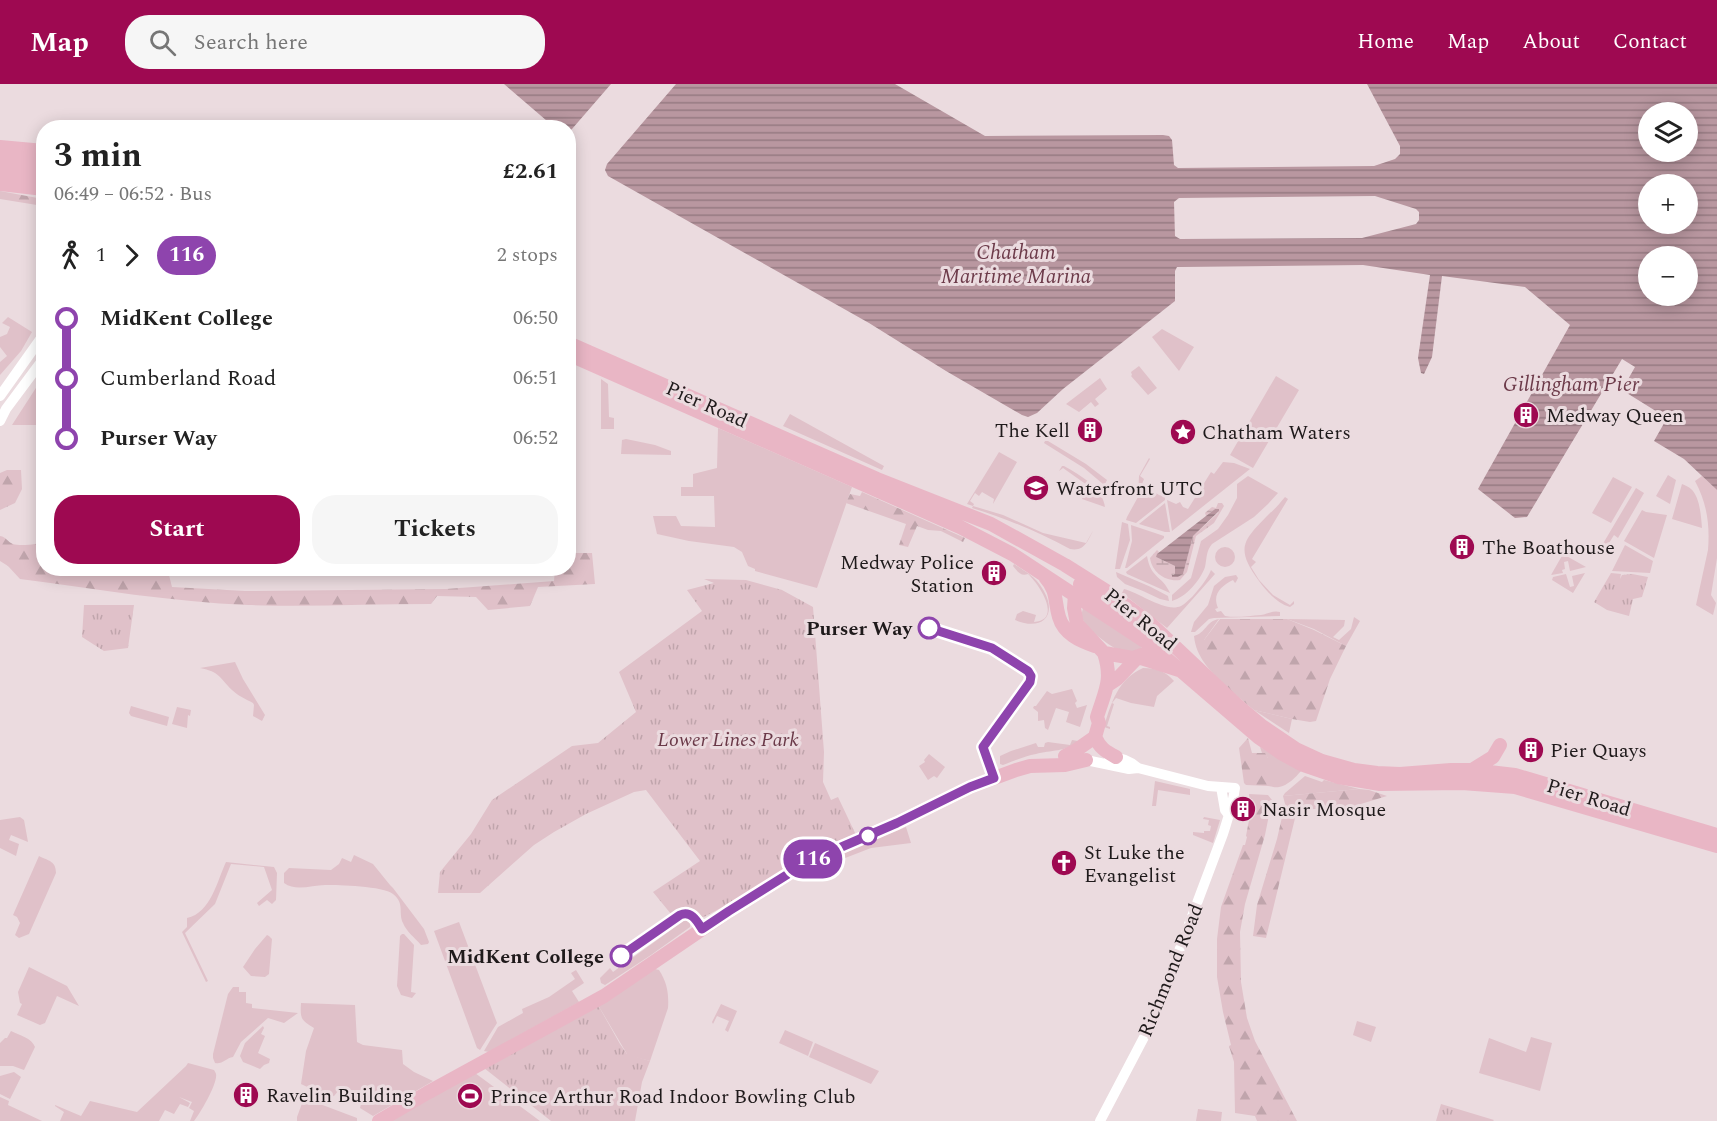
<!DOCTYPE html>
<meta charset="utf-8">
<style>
:root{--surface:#fff;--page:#f6f6f6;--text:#222;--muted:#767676;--accent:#9e0951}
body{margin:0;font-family:Spectral,serif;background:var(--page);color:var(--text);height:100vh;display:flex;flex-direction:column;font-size:22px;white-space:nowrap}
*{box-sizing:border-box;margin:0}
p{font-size:20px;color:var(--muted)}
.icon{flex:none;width:33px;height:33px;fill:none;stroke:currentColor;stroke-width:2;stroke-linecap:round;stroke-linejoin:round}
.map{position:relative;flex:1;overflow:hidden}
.drawer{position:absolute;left:36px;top:36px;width:540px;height:456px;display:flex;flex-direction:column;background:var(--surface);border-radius:24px;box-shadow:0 3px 15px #0003}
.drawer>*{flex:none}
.badge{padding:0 12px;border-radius:20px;font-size:21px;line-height:39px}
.controls{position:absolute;left:1638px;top:18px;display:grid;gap:12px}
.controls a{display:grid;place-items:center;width:60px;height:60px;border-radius:50%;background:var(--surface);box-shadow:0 3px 15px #0003;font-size:30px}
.map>.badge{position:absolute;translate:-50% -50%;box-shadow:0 0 0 3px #fff}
.legs{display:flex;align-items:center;gap:9px;height:66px;padding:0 18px;font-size:20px}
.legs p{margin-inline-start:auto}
.overview{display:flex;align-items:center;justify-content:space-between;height:102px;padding:0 18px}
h1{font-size:33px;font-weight:700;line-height:45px}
.action{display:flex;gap:12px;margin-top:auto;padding:12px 18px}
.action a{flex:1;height:69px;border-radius:24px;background:var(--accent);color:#fff;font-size:24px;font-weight:700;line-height:69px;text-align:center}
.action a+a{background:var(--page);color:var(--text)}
ul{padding:0 18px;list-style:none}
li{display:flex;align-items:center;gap:21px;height:60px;font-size:22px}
li i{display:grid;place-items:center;width:9px;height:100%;margin:0 8px;background:currentColor}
li i::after{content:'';width:15px;height:15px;margin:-8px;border:4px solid;border-radius:50%;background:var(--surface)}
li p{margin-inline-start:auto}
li:first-child i{background:linear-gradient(#0000 50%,currentColor 0)}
li:last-child i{background:linear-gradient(currentColor 50%,#0000 0)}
header{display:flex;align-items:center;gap:36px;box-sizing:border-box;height:84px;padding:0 30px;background:var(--accent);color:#fff}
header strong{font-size:28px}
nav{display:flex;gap:33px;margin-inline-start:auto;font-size:21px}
.search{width:420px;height:54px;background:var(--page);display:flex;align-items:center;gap:15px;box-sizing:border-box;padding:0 21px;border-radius:24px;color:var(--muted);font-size:22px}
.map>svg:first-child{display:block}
</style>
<header>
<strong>Map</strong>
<div class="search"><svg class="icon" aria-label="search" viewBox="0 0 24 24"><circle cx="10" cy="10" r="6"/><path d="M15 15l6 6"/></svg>Search here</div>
<nav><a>Home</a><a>Map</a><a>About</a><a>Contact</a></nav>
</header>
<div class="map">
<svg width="1717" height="1037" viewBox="0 0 1717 1037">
<defs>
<pattern id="forest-firs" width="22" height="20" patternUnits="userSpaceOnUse" patternTransform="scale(1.5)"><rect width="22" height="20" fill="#e0c1c9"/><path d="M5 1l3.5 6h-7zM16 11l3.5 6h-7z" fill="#c0a5ac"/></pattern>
<pattern id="wetland-marsh" width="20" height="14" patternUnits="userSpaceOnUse" patternTransform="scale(1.5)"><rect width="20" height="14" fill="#e0c1c9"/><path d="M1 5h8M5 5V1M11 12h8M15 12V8" fill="none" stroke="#c0a5ac"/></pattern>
<pattern id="park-tufts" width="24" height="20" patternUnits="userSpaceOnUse" patternTransform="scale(1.5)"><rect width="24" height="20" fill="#e0c1c9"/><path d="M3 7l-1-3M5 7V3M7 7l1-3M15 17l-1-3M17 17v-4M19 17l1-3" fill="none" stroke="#c0a5ac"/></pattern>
<pattern id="water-rules" width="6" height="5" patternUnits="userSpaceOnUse" patternTransform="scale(1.5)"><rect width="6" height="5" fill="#b997a0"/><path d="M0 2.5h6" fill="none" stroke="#967a82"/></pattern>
</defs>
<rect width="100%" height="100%" fill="#ebdbdf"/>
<path fill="#e0c1c9" d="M8,233L32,248L21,267L0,291V278L7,272L0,263V253L7,250L10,243L2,239Z
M1162,245L1194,263L1179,287L1152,253Z
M1139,282L1157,304L1148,311L1131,292L1132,291L1131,288Z
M1276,292L1299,306L1253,384L1230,371Z
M43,293V306L40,314L39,341H12Z
M1100,294L1107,305L1095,315L1099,320L1095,323L1091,318L1079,328L1066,320Z
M601,295L608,300L609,333L614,334V345H601Z
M790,330L884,382L882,386L783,342Z
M718,344L852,403L817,504L755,487V485L748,482L742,468L734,463L689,457L657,450L653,432H676L681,442L715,443L714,412H681V403H693V390L717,384Z
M626,355L655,361L671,367V371L621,370L622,356Z
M1045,357H1048L1086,380L1107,396L1105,400H1103L1084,384L1044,359Z
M999,368L1017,378L993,420L994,415L982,408L979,412L975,409L970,417L974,420L973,422L1003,431L1043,449L1086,459L1094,445C1088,456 1085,468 1070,465C1039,448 1007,435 972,424L973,422L967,420Z
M1149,374L1150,375L1140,392L1144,395L1142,400L1159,411L1165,413V416L1136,439L1126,436L1127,433L1138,413L1139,392Z
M1223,378L1234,379L1250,385L1172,447L1167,416L1176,420L1180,418L1183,423L1188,425L1211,388L1214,390Z
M1062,382H1064C1080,391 1103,404 1105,423L1082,415L1087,401L1063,384L1059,387Z
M1668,391L1676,396L1670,420L1656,412Z
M1248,392L1278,409L1268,420L1254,433L1212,460C1206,467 1207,474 1205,483C1200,497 1186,513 1172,517V511L1191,494L1201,457L1218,445L1228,431L1237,414V400Z
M1702,392L1717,406V474L1711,511L1716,519L1713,531L1696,521L1708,466C1710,441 1707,419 1695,397Z
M1613,393L1632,403L1611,439L1592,429Z
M1682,400C1685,401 1689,403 1691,405C1700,413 1701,432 1702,444L1672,435Z
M1636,404L1644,409L1618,454L1614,451L1604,467L1596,462V461L1601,463Z
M1285,413L1288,415L1252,475L1256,478L1251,483L1259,496L1273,511L1290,521L1294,517V520L1290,523C1277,519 1267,508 1259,497C1234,463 1244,456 1269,430C1275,425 1280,419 1285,413Z
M1165,419L1170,448H1165L1139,440Z
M1642,426L1646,428L1667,431L1654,474L1624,457Z
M1122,438L1128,440L1130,456L1120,485H1115Z
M1131,441L1164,452V454L1127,484H1125L1132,457Z
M1625,461L1653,477L1650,489L1612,487Z
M1215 473a10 10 0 1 1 20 0a10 10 0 1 1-20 0Z
M1563,470L1586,483L1570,487L1568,477L1564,478L1565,485L1562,486L1563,489L1551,491Z
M1147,472C1151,495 1162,491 1170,509L1127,490L1126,488Z
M1014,480C1024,487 1035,492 1042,504C1059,530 1043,548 1015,536L1017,530L1023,527L1036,531L1034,538C1063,536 1039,500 1028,490C1021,493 1017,487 1013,482Z
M1211,486L1215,490L1167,544L1122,509L1124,505C1140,509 1166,529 1181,522C1185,520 1188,516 1192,513C1199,505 1207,496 1211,486Z
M1116,488L1151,503L1168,512L1169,517L1160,515L1143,507L1125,500L1117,493Z
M1585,489L1573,509L1552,496L1553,493L1566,490L1570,503L1574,502L1572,492Z
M1236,491L1238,494L1236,498L1235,499L1233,496C1221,502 1212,510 1218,524L1215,525L1217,528L1221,527L1225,532C1236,534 1249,532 1261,531C1268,530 1273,526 1280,528V532L1214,534L1209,535L1195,548H1191L1194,538L1208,521L1214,502L1225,493Z
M1083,523L1142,562L1141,565C1134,568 1126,569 1118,566C1109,561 1083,543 1082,533C1081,529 1083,526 1083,523Z
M1354,533L1360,537L1346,562L1314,545L1287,535L1345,536L1344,542L1333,553L1339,556L1351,545Z
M1219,535L1204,556L1226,603C1211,587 1196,574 1194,552C1206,549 1206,537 1219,535Z
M235,578L243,595L265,631L262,637L253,632L254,621L253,619C246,615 238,612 232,606C219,593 220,588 200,584Z
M1143,584C1157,584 1165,587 1174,597L1157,612L1154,623L1131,619L1116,614L1112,619L1114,620L1107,642L1110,643V645L1104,643C1111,619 1118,595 1143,584Z
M1072,605L1077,617L1075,619L1077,624L1087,621L1080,643L1066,638L1069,628L1056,624L1048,646L1045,644L1044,636L1038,637V628L1033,624L1034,622H1036L1047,607L1052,610Z
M131,622L169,633L167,642L131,632L129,629Z
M177,623L191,626L190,632L188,631L187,644L172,640Z
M1254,626L1292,635L1289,649Z
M1072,656L1078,657C1067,668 1050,666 1036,670C1025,672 1014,677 1003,681L1000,680V672L1011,667L1036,659L1038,663H1044L1045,659L1048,658L1070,661Z
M1260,663L1301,687C1296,693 1287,702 1279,703C1275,704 1271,702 1268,702V674L1265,670L1262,669Z
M929,670L945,683L937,694L934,692L928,696L919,682L925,678L924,676Z
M1305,692L1322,698L1324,696L1359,705L1283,712L1285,709Z
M1155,697L1190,705V711L1158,706L1156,722H1152Z
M20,733L24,736L28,758L11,751L9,756L19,760L16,772L0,764V736Z
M1204,733L1220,736L1213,759L1193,751V748L1204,749V747H1210L1211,742L1208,741L1209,736L1203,735Z
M906,743L911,759L871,764L822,783L813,795L809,793L807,788L809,784L846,767Z
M354,771L373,780L390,801L393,804L424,845L429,858L428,860L421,861C415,854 406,847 403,839C398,829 405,819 393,810C383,802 339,801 325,801C312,801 296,808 284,799V789L289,784L331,786L339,780L342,774L351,778Z
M39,772C49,777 56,777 56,789L29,850L19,854L15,851L20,839L17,833L13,831Z
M226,778L274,783L277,789L276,816L272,820L267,816L259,822L257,819L272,806L264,783L231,780L215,820L185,849L208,897L206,898L182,848L187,843V834C211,829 217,797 226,778Z
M686,835L690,839V843L651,871L605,901L601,899L600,894L610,884L613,888Z
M459,838L497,939L480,966L477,964L434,847Z
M402,850H404L414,861L411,908L416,909L412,914L401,911L397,902L400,852Z
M267,851L269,852L272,855L269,890L265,893L251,892L243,883L255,865Z
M29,883L67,902L79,922L57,912L45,939L40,941L17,931L22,920L20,919L18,908Z
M655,885L659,886C667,898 669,910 668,924L650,977L627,971L552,1037L627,970L598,921Z
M576,886L584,899L572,907L579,918L489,968L484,967L498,943L523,929L522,925L549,913L575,895L571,889Z
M233,903H239V908H246V919L252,920V924L298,929L284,939L268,934L241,958L233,973C226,974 222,981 215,979L213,974V970L228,910Z
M301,919L355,921L357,958L363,961L402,966L403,980L414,988L433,997L373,1032L360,1024L362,1016L339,1006L334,1012L328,1013L301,1000L306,967L314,944C301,936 300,935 301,919Z
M721,920L737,927L728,948L725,946L729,937L717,932L713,940L712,938Z
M1357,937L1376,943L1371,958L1353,951Z
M263,942L264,944L261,950L265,952L258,969L270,975L269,979L264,981L260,985L243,978L240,972L245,959Z
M785,946L813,958L808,972L779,959Z
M11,947C19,951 32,954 35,963L24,986L13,982H0V959L5,954H7Z
M1531,953L1552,959L1540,1007L1479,989L1489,954L1526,968Z
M815,959L879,987L871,1000L809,973Z
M188,979L214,986C215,988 216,989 216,990C218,999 200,1030 194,1037H190L194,1027L189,1024L192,1018L179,1013L190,1019L188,1023L180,1020L174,1030L165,1026L167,1024L165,1026L159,1037H60L64,1028L55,1022V1021L81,1032L90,1017L137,1028L186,982Z
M14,988L21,993L10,1015L0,1010V992Z
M475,989L540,1037H390Z
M0,1013L9,1017L8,1021L42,1037H0Z
M304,1014L357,1034V1037H297V1033Z
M1198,1025L1222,1028L1221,1037H1196Z"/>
<path fill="url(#forest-firs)" d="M0,107L43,115V122L0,115Z
M7,386H21L22,405L15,419L0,426V389Z
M862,408L965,454L963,458L941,447L928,446L917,442L908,463L899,461L906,440L846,419L850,410L860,412Z
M0,448V452C7,453 7,458 13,460C19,462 39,461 43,457L44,484L75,485L76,487L127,485L169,491L172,503L245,507L446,505L554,497L555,485L568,484L569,469H592L595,500L538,503L530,522L488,526L476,513L437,512L431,520C370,520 309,523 248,521C172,518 96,505 20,495L8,482L0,477Z
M1220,535H1287L1314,546L1346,562L1330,595L1316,637L1310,638L1292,635L1254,626L1226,603L1203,575L1204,556Z
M1248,654L1252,669H1265L1268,674V702L1246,701L1244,699L1239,664Z
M1359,705L1369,706L1387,712L1351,723L1297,726L1266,854L1253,852L1257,821L1277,755L1285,720L1283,712Z
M1249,710L1268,711L1272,716L1265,751L1245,820L1240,848L1241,898L1247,934L1255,957L1297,1037H1257L1255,1032L1235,1029L1234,978L1229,962L1231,961L1223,928L1217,893V855L1221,823L1243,761H1245L1247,753L1246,752L1249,736L1247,735L1250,721Z"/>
<path fill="url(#wetland-marsh)" d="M1218,419H1222L1224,422L1214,439L1196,452L1187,488L1180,496C1165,498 1152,488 1150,474L1157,466L1159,468L1156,473L1175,482V490H1173L1172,493H1178L1183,490L1193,452L1218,429L1219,426L1215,425L1206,432L1205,429L1212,423L1216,424Z"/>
<path fill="url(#park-tufts)" d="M1611,489L1621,490L1620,495L1622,491L1632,490L1648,493L1642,513L1633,515L1629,532L1607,526L1594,518Z
M704,495L746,496L782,506L813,523L824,668L823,698L831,716L838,713L856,751L704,833H702C689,823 686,821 671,830L653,808L700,777L646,706L634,708L586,730L554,748L534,761L480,809H438L440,788L471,750L492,716L572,662L598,659L636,628L619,588L702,527L687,506L714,499Z
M84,521H134L128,564L104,567L82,553Z
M598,921L620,960L627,970L650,977L642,998L635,1037H551L484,984Z
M1441,1020L1494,1036L1493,1037H1436Z"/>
<path fill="url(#water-rules)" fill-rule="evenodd" d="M504,0H611L572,45L569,47L568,44L554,43Z
M676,0H895L985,52L1163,51L1169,52L1172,56L1174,81L1178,84L1374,82L1395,75L1400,70V62L1367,0H1717V406L1684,375L1654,357L1667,334L1622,306L1635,283L1622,275L1527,433L1515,434L1478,405L1570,241L1525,203L1442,192L1432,273L1424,290L1421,289L1418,274L1430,191L1363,181L1177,183L1175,187V217L1063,305L1037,329L1028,333L1022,331L946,287L869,239L608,92L605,86L607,80ZM1648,28H1688V68H1648ZM1648,100H1688V140H1648ZM1375,112L1416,125L1419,128V136L1416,140L1362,154L1180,155L1175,152L1174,118L1179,114ZM1688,172V212H1648V172Z
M1215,425H1219V427L1193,452L1183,490L1178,493H1172V491L1175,490V482L1156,473L1157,470Z"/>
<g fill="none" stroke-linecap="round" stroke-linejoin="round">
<path stroke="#fff" stroke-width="10" d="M0,312L44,250
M0,337L6,325L44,274
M1109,673C1121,673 1129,676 1138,684
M1086,676L1129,685L1138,684L1208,702L1235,704C1233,720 1228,734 1223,750L1153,936L1100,1037
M1221,703L1225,726L1228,730"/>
<path stroke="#e9b6c5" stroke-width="14" d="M0,63L44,67
M0,76L44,80
M0,87L44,92
M0,100L44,105
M568,259L877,395L991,440L1065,481L1111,510L1150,539L1236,620L1262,642L1296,665L1322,677L1354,686L1377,689L1400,690L1451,686H1472L1515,691L1717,751
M568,270L960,443L1012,470L1152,562L1258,653L1281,669L1303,681L1338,693L1380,700L1462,699L1515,703L1717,762
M1045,493C1058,508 1054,516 1059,533C1064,550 1080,557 1095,562
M1080,500L1140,543
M1075,510L1074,524L1077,540L1104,569L1133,574L1145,570L1152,562
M1104,569C1113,596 1105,607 1097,633L1099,639L1095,653C1100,664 1105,667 1116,673
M1138,573L1179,586
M1108,601L1117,595L1138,573
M1065,672L1075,667L1095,653
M1472,686L1493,673L1500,661
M379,1037L427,1009L604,912L729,827L809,777L897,739L970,703L1016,686L1030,682L1065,681L1086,676"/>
</g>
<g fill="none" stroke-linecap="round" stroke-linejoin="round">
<g stroke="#fff" stroke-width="14">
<path id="line-1" d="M621,872L680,831C691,826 697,837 702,845L729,827L809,777L897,739L970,703L994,694L983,663L1030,598L1031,592L1028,587L992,564L929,544"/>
</g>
<use href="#line-1" stroke="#8e44ad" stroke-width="9"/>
</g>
<defs>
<g id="building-disc" transform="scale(1.35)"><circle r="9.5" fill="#9e0951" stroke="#ebdbdf"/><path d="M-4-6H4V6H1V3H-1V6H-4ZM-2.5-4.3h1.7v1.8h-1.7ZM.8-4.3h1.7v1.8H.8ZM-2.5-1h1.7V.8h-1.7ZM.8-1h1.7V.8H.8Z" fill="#fff"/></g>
<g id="sight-disc" transform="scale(1.35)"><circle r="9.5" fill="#9e0951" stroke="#ebdbdf"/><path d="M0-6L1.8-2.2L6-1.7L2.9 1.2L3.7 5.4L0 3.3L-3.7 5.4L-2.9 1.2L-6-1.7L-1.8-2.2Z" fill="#fff"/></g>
<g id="school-disc" transform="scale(1.35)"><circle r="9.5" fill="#9e0951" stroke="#ebdbdf"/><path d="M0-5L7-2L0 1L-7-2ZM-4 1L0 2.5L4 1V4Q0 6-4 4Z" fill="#fff"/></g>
<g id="church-disc" transform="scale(1.35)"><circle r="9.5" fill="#9e0951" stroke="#ebdbdf"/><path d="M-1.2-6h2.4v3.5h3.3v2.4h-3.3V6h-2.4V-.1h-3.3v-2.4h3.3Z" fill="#fff"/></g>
<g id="stadium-disc" transform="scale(1.35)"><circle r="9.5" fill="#9e0951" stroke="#ebdbdf"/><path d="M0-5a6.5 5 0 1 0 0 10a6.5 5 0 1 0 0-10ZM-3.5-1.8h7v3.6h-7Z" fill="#fff"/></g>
</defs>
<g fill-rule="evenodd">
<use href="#building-disc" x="1526" y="331"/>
<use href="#building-disc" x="1090" y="346"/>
<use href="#sight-disc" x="1183" y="348"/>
<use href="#school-disc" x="1036" y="404"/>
<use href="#building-disc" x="1462" y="463"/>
<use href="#building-disc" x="994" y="489"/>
<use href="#building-disc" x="1531" y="666"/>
<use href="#building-disc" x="1243" y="725"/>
<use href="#church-disc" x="1064" y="779"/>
<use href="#building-disc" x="246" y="1011"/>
<use href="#stadium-disc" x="470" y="1012"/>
</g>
<g fill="#fff" stroke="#8e44ad" stroke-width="3">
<circle cx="929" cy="544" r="10"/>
<circle cx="868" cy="752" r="8"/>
<circle cx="621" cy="872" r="10"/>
</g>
<g text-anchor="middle" stroke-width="6" stroke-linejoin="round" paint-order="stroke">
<g font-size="20" fill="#1f1a1b" stroke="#ebdbdf">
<text transform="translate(707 320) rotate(24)" y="7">Pier Road</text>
<text transform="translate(1141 535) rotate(39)" y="7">Pier Road</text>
<text transform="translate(1589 713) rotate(17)" y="7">Pier Road</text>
<text transform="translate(1170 886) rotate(-68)" y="7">Richmond Road</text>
</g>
<g font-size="20" fill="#1f1a1b" stroke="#ebdbdf" text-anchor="start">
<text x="1546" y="338">Medway Queen</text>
<text x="1070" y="353" text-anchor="end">The Kell</text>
<text x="1202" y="355">Chatham Waters</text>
<text x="1056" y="411">Waterfront UTC</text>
<text x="1482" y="470">The Boathouse</text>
<text x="974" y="485" text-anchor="end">Medway Police<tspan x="974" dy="23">Station</tspan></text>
<text x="1550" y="673">Pier Quays</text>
<text x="1262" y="732">Nasir Mosque</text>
<text x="1084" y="775">St Luke the<tspan x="1084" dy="23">Evangelist</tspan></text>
<text x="266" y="1018">Ravelin Building</text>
<text x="490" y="1019">Prince Arthur Road Indoor Bowling Club</text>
</g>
<g font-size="20" font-weight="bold" fill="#1f1a1b" stroke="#ebdbdf" text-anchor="end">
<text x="912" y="551">Purser Way</text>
<text x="604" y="879">MidKent College</text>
</g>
<g font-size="20" font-style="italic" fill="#6a3948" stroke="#ebdbdf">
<text x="728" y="662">Lower Lines Park</text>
</g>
<g font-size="21" font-style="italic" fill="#6d3b4a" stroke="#ebdbdf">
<text x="1016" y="175">Chatham<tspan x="1016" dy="24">Maritime Marina</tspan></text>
<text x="1571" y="307">Gillingham Pier</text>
</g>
</g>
</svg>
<div class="controls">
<a><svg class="icon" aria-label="layers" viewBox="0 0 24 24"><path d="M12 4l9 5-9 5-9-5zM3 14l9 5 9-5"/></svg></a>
<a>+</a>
<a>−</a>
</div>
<b class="badge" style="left:813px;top:775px;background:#8e44ad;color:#fff">116</b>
<section class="drawer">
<div class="overview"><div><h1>3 min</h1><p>06:49 – 06:52 · Bus</p></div><b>£2.61</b></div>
<div class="legs"><svg class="icon" aria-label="walk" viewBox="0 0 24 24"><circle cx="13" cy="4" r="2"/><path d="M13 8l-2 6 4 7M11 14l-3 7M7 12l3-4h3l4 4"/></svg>1<svg class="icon" aria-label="forward" viewBox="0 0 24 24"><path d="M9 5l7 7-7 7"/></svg><b class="badge" style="background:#8e44ad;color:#fff">116</b><p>2 stops</p></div>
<ul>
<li><i style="color:#8e44ad"></i><b>MidKent College</b><p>06:50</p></li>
<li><i style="color:#8e44ad"></i><span>Cumberland Road</span><p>06:51</p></li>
<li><i style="color:#8e44ad"></i><b>Purser Way</b><p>06:52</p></li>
</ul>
<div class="action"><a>Start</a><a>Tickets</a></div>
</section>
</div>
